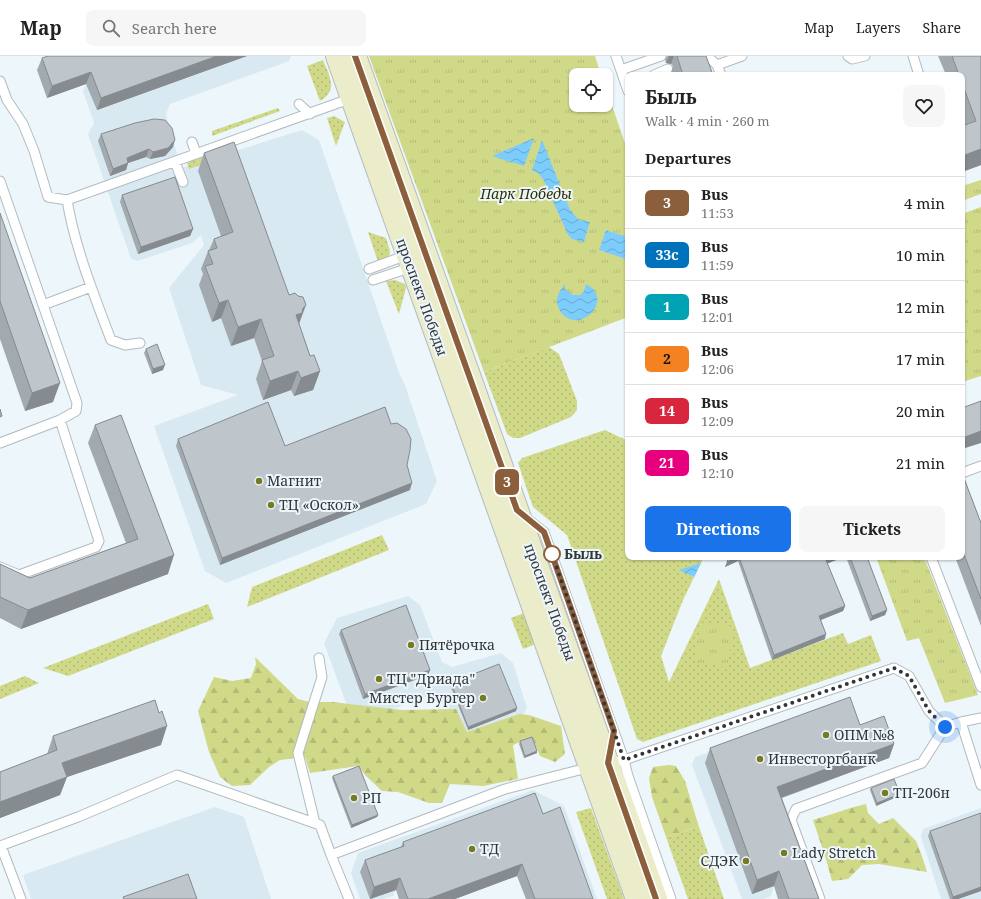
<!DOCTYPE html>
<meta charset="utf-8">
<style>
:root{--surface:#fff;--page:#f6f6f6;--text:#222;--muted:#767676;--line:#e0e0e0;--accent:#1a73e8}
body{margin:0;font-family:"Noto Serif",serif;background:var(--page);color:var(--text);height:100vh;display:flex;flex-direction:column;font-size:15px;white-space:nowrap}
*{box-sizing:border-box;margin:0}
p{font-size:13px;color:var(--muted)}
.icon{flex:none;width:22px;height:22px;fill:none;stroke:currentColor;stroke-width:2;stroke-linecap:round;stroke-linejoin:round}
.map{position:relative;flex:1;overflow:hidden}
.details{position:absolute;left:625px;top:16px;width:340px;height:488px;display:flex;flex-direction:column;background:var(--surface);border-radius:8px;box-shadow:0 1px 3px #0004}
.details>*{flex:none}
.badge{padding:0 8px;border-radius:6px;font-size:14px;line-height:26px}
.buttons{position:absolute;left:569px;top:12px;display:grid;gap:8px}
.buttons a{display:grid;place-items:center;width:44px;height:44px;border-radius:8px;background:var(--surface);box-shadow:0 1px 3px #0004;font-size:20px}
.you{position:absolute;width:20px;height:20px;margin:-10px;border:3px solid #fff;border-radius:50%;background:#1a73e8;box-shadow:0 0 0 6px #1a73e833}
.map>.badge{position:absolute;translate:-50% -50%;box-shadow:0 0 0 2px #fff}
h2{padding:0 20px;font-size:15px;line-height:36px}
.round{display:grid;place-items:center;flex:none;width:42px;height:42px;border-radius:8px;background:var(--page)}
.headline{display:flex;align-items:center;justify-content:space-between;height:68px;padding:0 20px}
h1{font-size:19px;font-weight:700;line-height:30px}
.button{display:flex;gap:8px;margin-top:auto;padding:8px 20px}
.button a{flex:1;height:46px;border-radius:8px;background:var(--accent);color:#fff;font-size:16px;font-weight:700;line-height:46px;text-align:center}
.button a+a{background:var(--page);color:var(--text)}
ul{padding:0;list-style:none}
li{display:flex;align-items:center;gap:12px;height:52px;padding:0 20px;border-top:1px solid var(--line)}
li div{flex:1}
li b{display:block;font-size:15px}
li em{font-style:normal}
li .badge{min-width:44px;font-weight:700;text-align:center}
header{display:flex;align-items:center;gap:24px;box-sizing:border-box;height:56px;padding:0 20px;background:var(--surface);border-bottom:1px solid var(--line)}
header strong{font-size:19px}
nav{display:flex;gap:22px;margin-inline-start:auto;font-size:14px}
.search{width:280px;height:36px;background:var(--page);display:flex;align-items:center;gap:10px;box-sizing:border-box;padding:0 14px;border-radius:8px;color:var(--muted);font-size:15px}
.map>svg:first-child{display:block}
</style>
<header>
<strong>Map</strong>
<div class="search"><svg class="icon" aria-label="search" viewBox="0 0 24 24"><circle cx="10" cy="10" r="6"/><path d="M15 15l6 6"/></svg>Search here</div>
<nav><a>Map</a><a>Layers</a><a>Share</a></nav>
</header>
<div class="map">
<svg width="981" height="843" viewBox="0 0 981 843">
<defs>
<pattern id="grass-dots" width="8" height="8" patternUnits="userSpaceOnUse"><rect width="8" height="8" fill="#d0d988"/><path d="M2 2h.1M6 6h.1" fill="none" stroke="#b3bb76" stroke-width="1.8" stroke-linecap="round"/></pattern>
<pattern id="forest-firs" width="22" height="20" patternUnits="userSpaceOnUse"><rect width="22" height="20" fill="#d0d988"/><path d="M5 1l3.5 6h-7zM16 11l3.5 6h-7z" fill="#b3bb76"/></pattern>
<pattern id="park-tufts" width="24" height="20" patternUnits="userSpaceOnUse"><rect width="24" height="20" fill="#d0d988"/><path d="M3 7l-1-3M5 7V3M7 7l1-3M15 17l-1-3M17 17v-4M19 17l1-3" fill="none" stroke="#b3bb76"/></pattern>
<pattern id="water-waves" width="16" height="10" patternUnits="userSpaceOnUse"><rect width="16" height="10" fill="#7dcdfc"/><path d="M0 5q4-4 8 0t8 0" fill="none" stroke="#67a7cd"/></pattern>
</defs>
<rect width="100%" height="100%" fill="#edf6fb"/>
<path fill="#d9e9f2" d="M149,0H291L289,5L170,48L166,58L181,112L302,74L319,84L398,314L405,329L437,425L426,448L226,527L205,515L154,370L238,339L201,329L169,232L204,189L201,179L192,187L138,205L131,203L88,78L94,67L83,35L90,20Z
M408,540L420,549L442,606L452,611L501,597L513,607L527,652L517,670L453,679L440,642L431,639L368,662L349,655L324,587L337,562Z
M843,650L735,728L774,830L771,840L764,843H742L692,709L695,701Z
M533,734L564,750L597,843H560L535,777L398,828L393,840L384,843H360L351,817L358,797Z
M215,751L244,761L271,843H31L23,819Z
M981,752V843H941L921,781L923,773Z"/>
<path fill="url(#grass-dots)" d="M323,4C329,19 339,34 320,45L307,10Z
M278,52L280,55L212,80V75Z
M334,60L345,66L336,90L327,62Z
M227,90L231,98L189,113L186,104Z
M368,176L386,182L390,195L389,200L378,206Z
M395,224L405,228L406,232L399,258L386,225Z
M549,291L559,298L577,345V354L571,361L520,382H513L507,378L484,316Z
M605,374L628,385V501H704L683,544L661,600L669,626L719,523L750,612L843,577L848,588L871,579L881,605L643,686L637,683L567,479L533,451L518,407L522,402Z
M382,479L389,494L247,551L252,531Z
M208,548L214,563L68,620L43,612Z
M524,557L536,588L523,593L511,562Z
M25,620L39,627L0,643V630Z
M591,752L624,843H607L576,756Z
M699,771L724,843H688L666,781Z"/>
<path fill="url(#forest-firs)" d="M255,601L298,643L310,646H332L402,654L456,653L467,676L519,658L529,659L561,670L565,698L555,706L540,700L532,681L513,689L518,723L483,730L450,728L442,747H429L398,736L382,735L366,720L358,710L310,717L305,701L280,704L269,711L250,729L232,730L220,721L209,696L198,655L214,621L232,625L251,622L256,608Z
M669,709L676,710L685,725L699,771L666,781L652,741L649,722L653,711Z
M866,748L868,757L879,768L893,762L916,785L923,803L927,816L879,808L862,809L848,823L832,825L826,803L813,764L854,751Z"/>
<path fill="url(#park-tufts)" d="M369,0H595L601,19H576V49H606V32L628,96V261L484,316Z
M981,124V138L962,145V130Z
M981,151V320L962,326V158Z
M876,501H924L978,639L945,647L919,582L907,585Z
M701,565L734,571L727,611L695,606Z"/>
<path fill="url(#water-waves)" d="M534,82L524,110L492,100Z
M542,84L570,154L578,163L590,166L584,186L572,183L568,179L543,123L538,117L532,114Z
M606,174L624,180L628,184V206L623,202L599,194Z
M565,228V233L573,239H580L584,235L586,228C588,229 591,231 593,233C610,252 573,280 559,253C554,243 559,236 565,228Z
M701,507L694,521L679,514Z"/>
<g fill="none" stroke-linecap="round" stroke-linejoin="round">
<g stroke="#b3bbc0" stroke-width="11">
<path id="service" d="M616,0L628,35
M707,0L717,9L721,19
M848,0L852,3L865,0
M913,0L919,19
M717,9L742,0
M621,14L661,0
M654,19L668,13
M0,25L7,44L23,68L34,95L48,141L67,144L352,42
M299,48L310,58
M192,86L196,97
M175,106L183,126
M0,125L77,347L76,355L60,364L0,387
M67,144C75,192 94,239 111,284L125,289L140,287
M369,213L407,199
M373,224L412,211
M43,249L91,231
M962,417L981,410
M525,461L544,476L624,704L628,720L671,843
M931,501L981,631
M0,511L19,519L96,491L99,485L60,364
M961,666L981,662
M607,707L624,704L894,612L909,620L929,655L945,671L961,666L981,729
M315,767L298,697L322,621L319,602
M0,790L78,761L177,719L320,769L331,799L505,733L591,711
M1,790L21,843
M331,799L349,843
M820,843L791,764L796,753L922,707L945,671"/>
</g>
<g stroke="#b3bbc0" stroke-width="24">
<path id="secondary" d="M337,0L637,843
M355,0L614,725L656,843"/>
</g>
<use href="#service" stroke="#fff" stroke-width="9"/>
<use href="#secondary" stroke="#eaecca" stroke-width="22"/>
</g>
<path fill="#a3aaaf" d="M247,0L97,54L86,28L47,42L37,14L42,2Z
M667,0H706L713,19H670L673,10L671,8L666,7L665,4Z
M938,0H981V109L962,116L964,69L962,63V19H946Z
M101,78L173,91L165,100L150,103L146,101L128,107L126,114L110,120L98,85Z
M204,97L299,268L310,300L320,315L313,334L294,340L291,334L263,344L256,323L262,305L254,282L231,290L221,262L212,266L199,229L203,218L201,213L208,195L209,194L214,183L221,180L198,115Z
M122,139L193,173L190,180L138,198L120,146Z
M0,157L53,346L25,355L0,283Z
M146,293L163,314L152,318L144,297Z
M95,369L168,518L21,573L0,562V508L30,522L126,487L88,387Z
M178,383L285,390L407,409L410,434L220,509L176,390Z
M962,417L981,467V570L955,501H962Z
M729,501H844L827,507L845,550L843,555L821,564L825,583L772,604L738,505L725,511Z
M846,501H867L887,554L885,559L870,565Z
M341,574L430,614L428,619L363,643L339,578Z
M451,627L516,655L468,674L450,629Z
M860,669L894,688L889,702L782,742L819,843H778L774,830L752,838L705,707L710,692Z
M53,680L161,689L67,721L60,739L0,762V716L47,698Z
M520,685L537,697L524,702L519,688Z
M333,720L378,759L377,761L351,772L332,722Z
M871,732L899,740L876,750L870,734Z
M981,757V835L958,843H950L928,780L930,775Z
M543,758L593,843H526L517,820L455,843H399L396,834L370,843L360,816L365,804L401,791L403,786Z"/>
<path fill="#858b8e" d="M217,0H247L97,54L101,42Z
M669,0H674L671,8L666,7Z
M91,16L86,28L47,42L52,30Z
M175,84L173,91L165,100L150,103L153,96Z
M149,93L146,101L128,107L126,114L110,120L113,113L127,102Z
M981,93V109L962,116V100Z
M193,173L190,180L138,198L141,191Z
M228,244L221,262L212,266L219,247Z
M306,249L299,268L297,270L296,259Z
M261,263L254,282L231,290L238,271Z
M165,309L163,314L152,318L153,313Z
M298,315L291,334L263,344L270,325Z
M320,315L313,334L294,340L301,322Z
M60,327L53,346L25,355L32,337Z
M981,375V387L962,393V382Z
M412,427L410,434L220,509L222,502Z
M174,499L168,518L21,573L28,554Z
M738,501H739L738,505L725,511L727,506Z
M833,501H844L824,509L826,504Z
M845,550L843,555L818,565L819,560Z
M887,554L885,559L870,565L872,560Z
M826,578L825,583L772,604L774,599Z
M430,614L428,619L363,643L365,638Z
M517,652L516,655L468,674V671Z
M167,670L161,689L67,721L60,739L0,762V746L62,707Z
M894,688L889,702L772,745L777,731Z
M537,695V697L524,702L525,700Z
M900,738L899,740L876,750L877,747Z
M378,759L377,761L351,772L352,769Z
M522,808L517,820L455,843H428Z
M779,815L774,830L752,838L757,824Z
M400,822L396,834L370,843L374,831Z
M981,831V835L958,843H952L953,841Z"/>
<path fill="#bec6cb" stroke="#858b8e" d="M48,0H217L101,42L91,16L52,30L42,2Z
M677,0H706L713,19H683Z
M952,0H981V93L962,100V70L976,65L962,27V19H959Z
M154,63L165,64L172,72L175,84L168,92L153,96L149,93L127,102L128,107L113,113L101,78L135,67Z
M234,86L289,239L295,237L298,240L303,241L306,249L303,252L302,257L296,259L310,300L314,299L320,315L301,322L298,315L270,325L262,304L274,300L261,263L238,271L228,244L219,247L205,210L213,208L208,195L217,192L214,183L233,176L204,97Z
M175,121L193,173L141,191L122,139Z
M0,157L60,327L32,337L0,245Z
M157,288L165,309L153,313L146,293Z
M981,345V375L962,382V352Z
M268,346L285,390L385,351L391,368L397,367L406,373L411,383L410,394L407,409L412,427L222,502L178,383Z
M0,353L2,360L0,361Z
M121,359L174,499L28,554L0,541V508L30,522L138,483L95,369Z
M962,417L981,467V543L962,493Z
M729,501H738L727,506Z
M739,501H833L826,504L845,550L819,560L826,578L774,599Z
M850,501H867L887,554L872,560Z
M406,549L430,614L365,638L341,574Z
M499,608L517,652L468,671L451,627Z
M850,641L860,669L884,660L894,688L777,731L819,843H789L779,815L757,824L710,692Z
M155,644L159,657L162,655L167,670L62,707L67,721L0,746V716L57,694L53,680Z
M532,681L537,695L525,700L520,685Z
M359,710L378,759L352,769L333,720Z
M894,723L900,738L877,747L871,732Z
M535,737L543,758L560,751L593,843H535L522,808L428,843H408L400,822L374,831L365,804L404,790L403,786Z
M981,757V831L953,841L930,775Z
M188,818L197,843H124L123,841Z"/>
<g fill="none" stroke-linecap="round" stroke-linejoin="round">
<g stroke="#fff" stroke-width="9">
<path id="line" d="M355,0L517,454L544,476L614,675L608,707L656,843"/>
</g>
<use href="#line" stroke="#8b5e3c" stroke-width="6"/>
<path stroke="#323638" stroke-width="4" stroke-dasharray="0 7.2" d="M552,498L624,704L894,612L909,620L929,655L945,671"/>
</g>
<g fill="#757b25" stroke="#edf6fb" stroke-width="1.5">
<circle cx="259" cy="425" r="4"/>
<circle cx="271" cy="449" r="4"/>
<circle cx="411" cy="589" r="4"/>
<circle cx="379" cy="623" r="4"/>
<circle cx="483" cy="642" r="4"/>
<circle cx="826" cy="679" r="4"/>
<circle cx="760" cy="703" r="4"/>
<circle cx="885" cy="737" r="4"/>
<circle cx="354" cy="742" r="4"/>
<circle cx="472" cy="793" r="4"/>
<circle cx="784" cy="797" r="4"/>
<circle cx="746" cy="805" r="4"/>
</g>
<circle fill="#fff" stroke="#8b5e3c" stroke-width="2" cx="552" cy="498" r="8"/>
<g text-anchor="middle" stroke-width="4" stroke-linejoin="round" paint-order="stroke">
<g font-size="14" font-style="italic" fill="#2f3205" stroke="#edf6fb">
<text x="526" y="143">Парк Победы</text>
</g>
<g font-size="14" fill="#323638" stroke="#edf6fb">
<text transform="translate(422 241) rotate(70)" y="5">проспект Победы</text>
<text transform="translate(550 546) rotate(70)" y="5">проспект Победы</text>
</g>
<g font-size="14" fill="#323638" stroke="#edf6fb" text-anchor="start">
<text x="267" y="430">Магнит</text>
<text x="279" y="454">ТЦ «Оскол»</text>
<text x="419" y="594">Пятёрочка</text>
<text x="387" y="628">ТЦ "Дриада"</text>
<text x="475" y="647" text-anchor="end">Мистер Бургер</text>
<text x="834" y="684">ОПМ №8</text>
<text x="768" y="708">Инвесторгбанк</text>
<text x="893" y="742">ТП-206н</text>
<text x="362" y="747">РП</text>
<text x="480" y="798">ТД</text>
<text x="792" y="802">Lady Stretch</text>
<text x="738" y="810" text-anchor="end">СДЭК</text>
</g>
<g font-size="14" font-weight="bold" fill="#323638" stroke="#edf6fb" text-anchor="start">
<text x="564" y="503">Быль</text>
</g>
</g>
</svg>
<div class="buttons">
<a><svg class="icon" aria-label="locate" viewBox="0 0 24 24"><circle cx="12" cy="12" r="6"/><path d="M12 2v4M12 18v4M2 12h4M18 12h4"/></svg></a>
</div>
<div class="you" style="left:945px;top:671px"></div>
<b class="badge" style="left:507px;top:426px;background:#8b5e3c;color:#fff">3</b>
<section class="details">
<div class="headline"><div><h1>Быль</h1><p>Walk · 4 min · 260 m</p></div><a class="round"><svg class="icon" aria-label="heart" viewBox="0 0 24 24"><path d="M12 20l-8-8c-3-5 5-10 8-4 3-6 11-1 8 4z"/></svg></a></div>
<h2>Departures</h2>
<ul>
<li><span class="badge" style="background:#8b5e3c;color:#fff">3</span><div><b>Bus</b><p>11:53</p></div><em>4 min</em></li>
<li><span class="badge" style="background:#0072bc;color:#fff">33с</span><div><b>Bus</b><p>11:59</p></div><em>10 min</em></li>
<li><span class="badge" style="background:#00a3b4;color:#fff">1</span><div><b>Bus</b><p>12:01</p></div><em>12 min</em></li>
<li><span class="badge" style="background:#f58220;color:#111">2</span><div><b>Bus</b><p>12:06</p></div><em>17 min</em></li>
<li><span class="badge" style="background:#d7263d;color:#fff">14</span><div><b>Bus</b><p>12:09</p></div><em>20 min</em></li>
<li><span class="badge" style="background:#e6007e;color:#fff">21</span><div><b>Bus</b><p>12:10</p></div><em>21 min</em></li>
</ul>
<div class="button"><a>Directions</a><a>Tickets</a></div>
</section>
</div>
